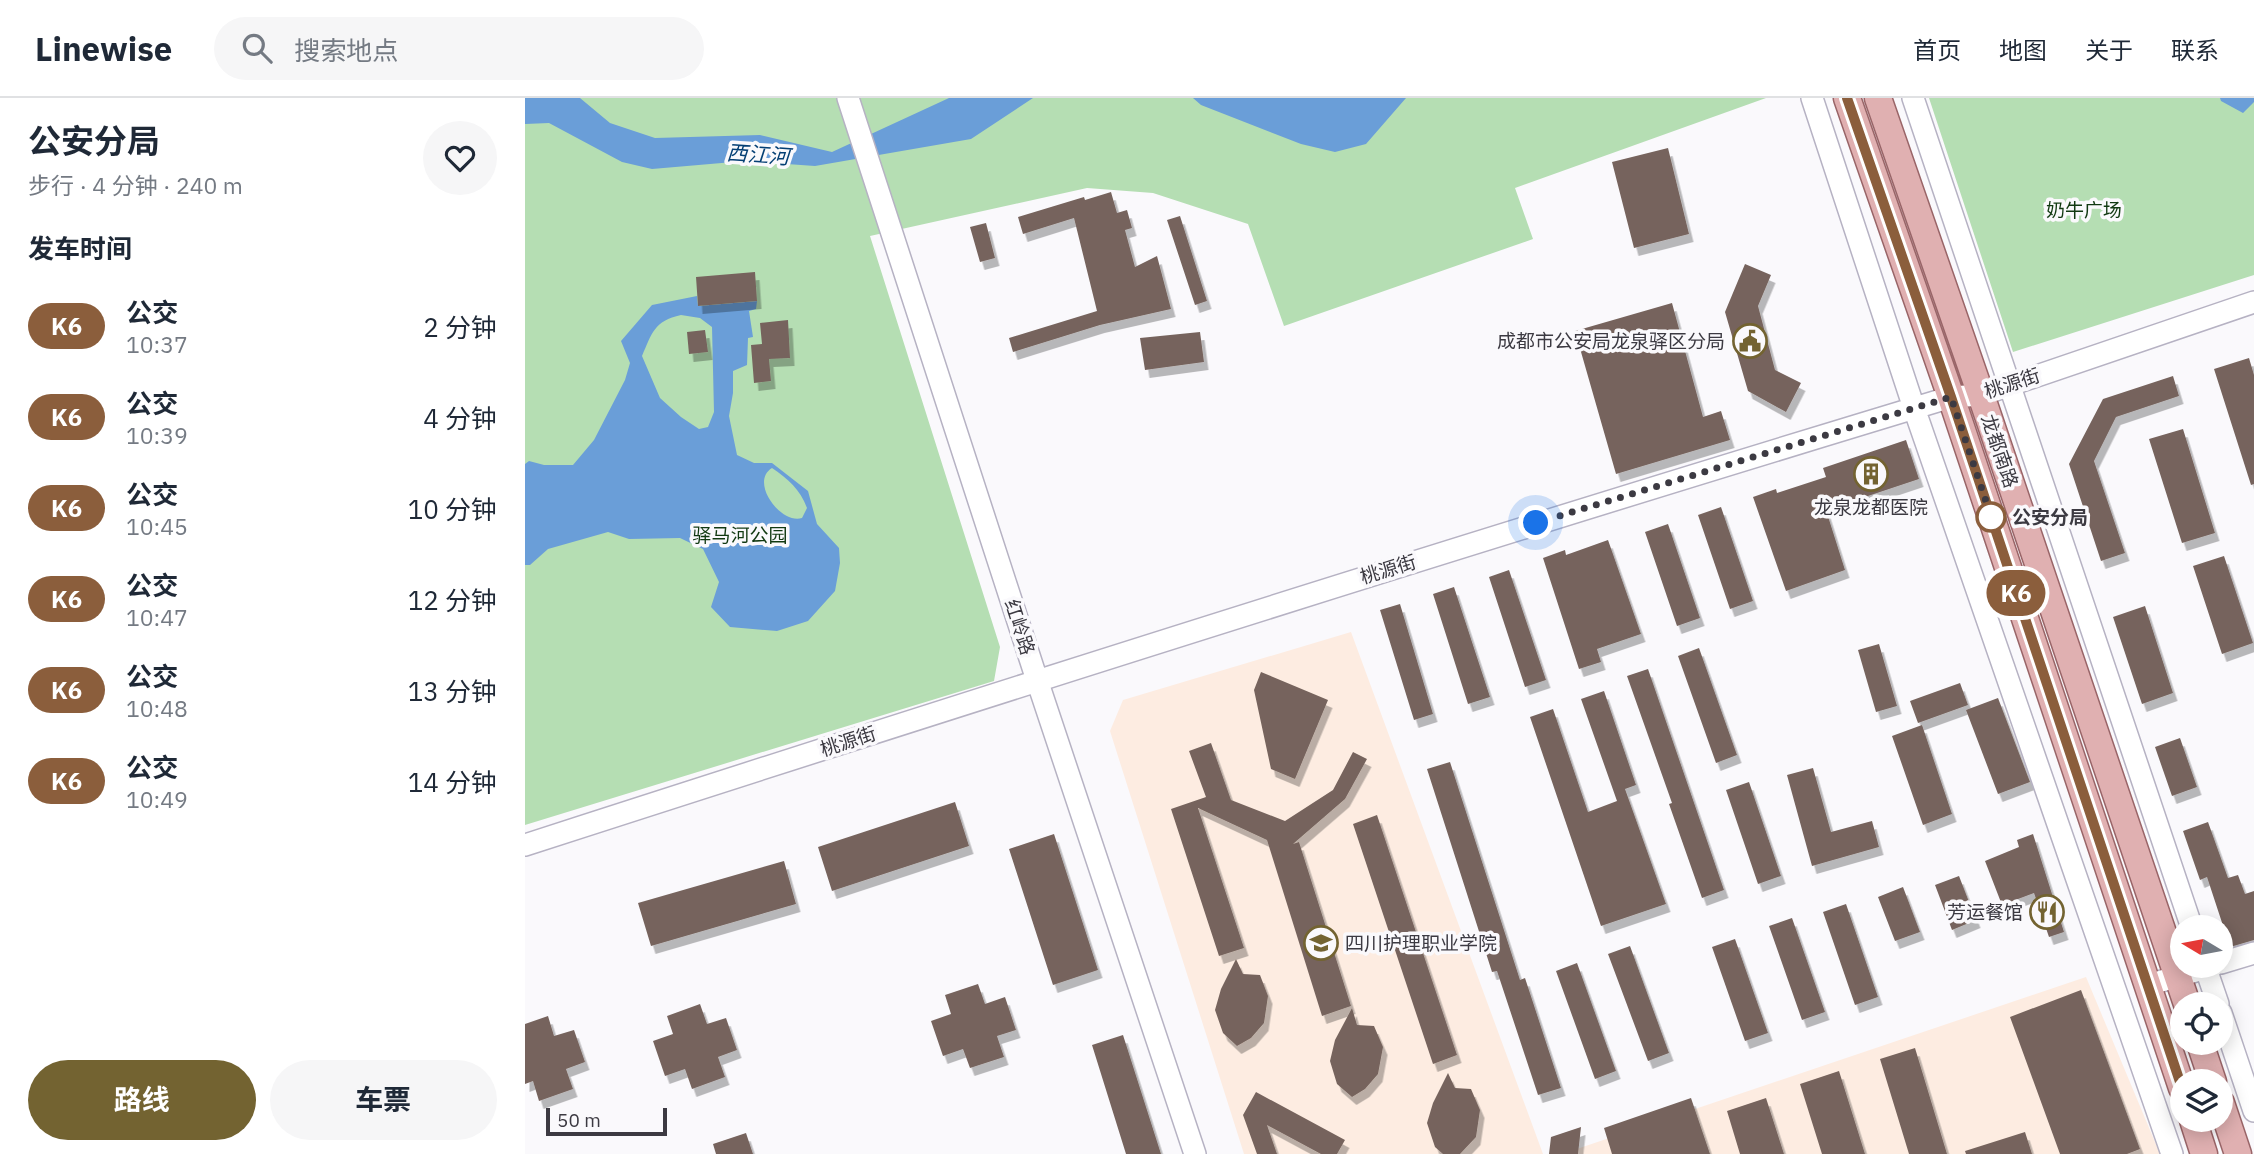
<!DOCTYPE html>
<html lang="zh">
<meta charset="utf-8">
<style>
:root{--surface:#fff;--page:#f6f6f7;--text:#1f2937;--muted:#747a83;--line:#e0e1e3;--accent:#736331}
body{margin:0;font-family:"IBM Plex Sans","Noto Sans SC",sans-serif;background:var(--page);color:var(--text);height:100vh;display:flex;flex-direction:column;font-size:26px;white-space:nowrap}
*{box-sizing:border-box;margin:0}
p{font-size:23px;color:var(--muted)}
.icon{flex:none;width:38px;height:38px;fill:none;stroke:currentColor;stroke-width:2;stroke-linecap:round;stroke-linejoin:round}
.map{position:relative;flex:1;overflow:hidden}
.drawer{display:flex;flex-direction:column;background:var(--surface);width:525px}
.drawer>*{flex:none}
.badge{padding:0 14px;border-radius:23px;font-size:24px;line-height:46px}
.needle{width:46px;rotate:280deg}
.tools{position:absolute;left:1645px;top:817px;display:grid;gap:14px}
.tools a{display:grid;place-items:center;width:63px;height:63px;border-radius:50%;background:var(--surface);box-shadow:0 4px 18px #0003;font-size:35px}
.scale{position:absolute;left:21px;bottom:18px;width:121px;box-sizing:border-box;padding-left:7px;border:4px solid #3c3a42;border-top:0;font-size:19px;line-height:24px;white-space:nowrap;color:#3c3a42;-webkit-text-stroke:5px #faf9fc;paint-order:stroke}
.you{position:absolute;width:35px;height:35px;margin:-18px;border:5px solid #fff;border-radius:50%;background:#1a73e8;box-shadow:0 0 0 10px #1a73e833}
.map>.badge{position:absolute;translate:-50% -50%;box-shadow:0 0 0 4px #fff}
h2{padding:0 28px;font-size:26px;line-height:63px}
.round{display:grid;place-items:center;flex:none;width:74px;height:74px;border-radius:37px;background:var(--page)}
.headline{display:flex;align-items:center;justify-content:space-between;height:119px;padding:0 28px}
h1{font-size:33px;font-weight:700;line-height:52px}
.cta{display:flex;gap:14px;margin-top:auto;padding:14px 28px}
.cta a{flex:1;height:80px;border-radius:42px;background:var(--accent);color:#fff;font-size:28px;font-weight:700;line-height:80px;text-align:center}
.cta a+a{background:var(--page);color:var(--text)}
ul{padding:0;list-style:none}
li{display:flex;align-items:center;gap:21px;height:91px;padding:0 28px}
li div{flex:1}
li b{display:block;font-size:26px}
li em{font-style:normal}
li .badge{min-width:77px;font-weight:700;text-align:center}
header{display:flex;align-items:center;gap:42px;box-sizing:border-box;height:98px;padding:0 35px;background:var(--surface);border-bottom:2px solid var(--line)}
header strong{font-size:33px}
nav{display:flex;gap:38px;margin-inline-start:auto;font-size:24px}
.search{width:490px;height:63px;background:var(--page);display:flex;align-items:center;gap:18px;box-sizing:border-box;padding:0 24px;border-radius:38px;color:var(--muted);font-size:26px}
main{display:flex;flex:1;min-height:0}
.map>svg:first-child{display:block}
</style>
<header>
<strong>Linewise</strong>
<div class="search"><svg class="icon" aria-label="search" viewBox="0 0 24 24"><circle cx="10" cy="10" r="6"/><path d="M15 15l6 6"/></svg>搜索地点</div>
<nav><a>首页</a><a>地图</a><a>关于</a><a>联系</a></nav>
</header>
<main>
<section class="drawer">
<div class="headline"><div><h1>公安分局</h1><p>步行 · 4 分钟 · 240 m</p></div><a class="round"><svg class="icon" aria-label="heart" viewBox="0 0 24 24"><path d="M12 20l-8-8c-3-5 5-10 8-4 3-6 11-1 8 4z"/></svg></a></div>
<h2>发车时间</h2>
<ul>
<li><span class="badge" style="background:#8b5e3c;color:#fff">K6</span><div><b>公交</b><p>10:37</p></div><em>2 分钟</em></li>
<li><span class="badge" style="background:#8b5e3c;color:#fff">K6</span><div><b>公交</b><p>10:39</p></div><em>4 分钟</em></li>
<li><span class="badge" style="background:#8b5e3c;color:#fff">K6</span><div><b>公交</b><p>10:45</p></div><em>10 分钟</em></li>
<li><span class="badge" style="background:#8b5e3c;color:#fff">K6</span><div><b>公交</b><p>10:47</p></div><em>12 分钟</em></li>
<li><span class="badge" style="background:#8b5e3c;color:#fff">K6</span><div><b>公交</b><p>10:48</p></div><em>13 分钟</em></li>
<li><span class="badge" style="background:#8b5e3c;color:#fff">K6</span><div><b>公交</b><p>10:49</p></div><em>14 分钟</em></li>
</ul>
<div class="cta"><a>路线</a><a>车票</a></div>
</section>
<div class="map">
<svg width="1729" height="1056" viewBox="0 0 1729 1056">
<defs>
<filter id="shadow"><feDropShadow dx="4.5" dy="8" stdDeviation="0" flood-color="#0004"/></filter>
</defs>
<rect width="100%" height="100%" fill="#faf9fc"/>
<path fill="#fdece1" d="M826,534L1018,1056H719L585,633L598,602Z
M1561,879L1635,1056H1037Z"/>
<path fill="#b5deb3" d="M0,0H1241L990,90L1008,141L759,228L723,126L628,95L562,90L345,138L475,549L469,583L0,727Z
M1404,0H1729V177L1488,254Z"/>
<path fill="#6a9ed8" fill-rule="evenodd" d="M0,0H55L85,25L130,40L235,37L307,54L424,0H508L446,41L290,68L220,63L127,71L97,64L24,25L0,26Z
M668,0H881L841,46L810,54L776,46L676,7Z
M1695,0H1729V4L1718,15L1696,3Z
M172,198L173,208L232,203L231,211L224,213L228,239L223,240L222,267L208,273V295L204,318L212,357L229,365H247L283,393L292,426L314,450L315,465L310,493L283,523L252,533L205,529L186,509L194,484L178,451L155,440L104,441L83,434L23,451L5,467H0V366L4,363L19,367H48L69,342L100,282L105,265L96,243L127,207ZM156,217L175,220L187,229L189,314L183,329L174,331L156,319L135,300L117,258C127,235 129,223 156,217ZM247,370C263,381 275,391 282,410L277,420C256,427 224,384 247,370Z"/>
<path fill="#76645d" filter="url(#shadow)" d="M1143,50L1164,136L1109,150L1087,64Z
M586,94L592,115L602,112L607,130L600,132L610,169L632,158L646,211L575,227L488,254L484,240L572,213L549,120L498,136L493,119L559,99L560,102Z
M655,118L682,203L670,207L642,122Z
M461,125L470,160L455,164L445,129Z
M1220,166L1246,177L1233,208L1250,272L1276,285L1261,314L1223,293L1200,214Z
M230,174L232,203L173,208L171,179Z
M1147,205L1178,319L1196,313L1205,342L1091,376L1050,233Z
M263,222L265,260L244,261L246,283L229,285L226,247L237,246L235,225Z
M180,232L183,254L164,256L162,234Z
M675,234L679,264L620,272L615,240Z
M1724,260L1729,277V386L1726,387L1689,271Z
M1648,278L1654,298L1591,319L1569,363L1600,455L1576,463L1544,366L1578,301Z
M1658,331L1690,435L1657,445L1624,341Z
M1381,342L1394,381L1301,412L1320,472L1261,493L1228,399L1251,391L1252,395L1301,379L1298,370Z
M1196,409L1228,503L1205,511L1173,417Z
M1143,426L1175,520L1152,528L1120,434Z
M1083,442L1116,536L1072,551L1076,564L1054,571L1018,460L1040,452L1041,457Z
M1699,458L1728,545L1697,556L1668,468Z
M984,472L1021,582L1000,589L964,479Z
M929,489L965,599L943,606L908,496Z
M875,506L908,616L889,622L855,512Z
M1620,508L1648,595L1617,606L1588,519Z
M1354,546L1372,608L1351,614L1333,552Z
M1174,550L1212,657L1191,665L1153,558Z
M1123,571L1199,792L1177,800L1144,706L1147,705L1102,578Z
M736,574L803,602L770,681L746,671L729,592Z
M1435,585L1443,607L1393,625L1385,603Z
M1079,593L1111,687L1100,691L1141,806L1076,828L1005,619L1028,611L1063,714L1092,703L1056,601Z
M1473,600L1505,684L1473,696L1441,612Z
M1397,627L1427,716L1398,727L1367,638Z
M1655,640L1672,689L1647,698L1630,649Z
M686,645L706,702L760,723L808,692L828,654L842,661L820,701L768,746L774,744L826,908L797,918L742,742L673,710L719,850L694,858L646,711L681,699L664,653Z
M925,664L995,882L1000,880L1036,990L1013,997L972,873L967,874L902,671Z
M1288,670L1306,734L1347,723L1354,749L1287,768L1262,677Z
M1224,684L1256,778L1233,786L1201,692Z
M430,704L444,748L307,793L293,749Z
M852,717L932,957L908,966L828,726Z
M1683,724L1703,780L1713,777L1720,796L1729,793V842L1705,849L1682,779L1675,782L1658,733Z
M529,736L573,872L528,887L484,751Z
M1508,736L1539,834L1524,839L1509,795L1477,807L1460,763L1494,749L1492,742Z
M259,763L271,806L126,848L113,805Z
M1434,778L1451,822L1427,832L1410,787Z
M1378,789L1395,834L1370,843L1353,799Z
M1321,806L1353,899L1330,907L1298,814Z
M1267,820L1300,914L1277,922L1244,828Z
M1210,841L1243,935L1220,943L1187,849Z
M1105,848L1144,955L1123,963L1083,856Z
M711,861L718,876L735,877L743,898L739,925L726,940L712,948L698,935L690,912L696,891Z
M1052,865L1091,973L1070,981L1031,873Z
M453,886L460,906L480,899L491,932L472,938L479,959L445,970L438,951L418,958L406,923L426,916L420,897Z
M1556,892L1615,1051L1602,1056H1535L1485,919Z
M175,906L182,926L201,920L212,952L193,959L200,979L167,991L160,971L140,978L128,943L148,936L142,918Z
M827,910L832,927L849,928L858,949L853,976L840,991L827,999L812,986L805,963L810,942Z
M23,918L29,938L49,932L60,964L41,971L48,991L14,1003L8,983L0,986V926Z
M598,937L636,1056H601L567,947Z
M1390,950L1422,1056H1384L1355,961Z
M1314,973L1340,1056H1297L1275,986Z
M923,975L930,990L946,991L955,1012L951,1039L935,1056H918L910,1049L902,1025L908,1005Z
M731,994L820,1042L812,1056H796L742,1027L752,1056H732L718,1017Z
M1166,1000L1185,1056H1087L1079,1030Z
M1241,1000L1259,1056H1215L1202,1013Z
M1056,1029L1053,1056H1024L1026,1039Z
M1500,1034L1507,1056H1441L1440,1053Z
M221,1035L228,1056H191L188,1046Z"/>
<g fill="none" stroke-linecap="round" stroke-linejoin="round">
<g stroke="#b6b2c3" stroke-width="24">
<path id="minor" d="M323,0L512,582L670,1056
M1287,0L1389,310L1647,1056
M1388,0L1667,830
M0,747C474,594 949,443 1426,299L1456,297L1729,204
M1696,865L1729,855
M1680,868L1693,906
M1623,887L1688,868
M1696,915L1729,1013"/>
</g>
<g stroke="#996568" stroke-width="29">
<path id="major" d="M1322,0L1426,299L1657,990
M1353,0L1456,297L1662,906
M1675,945L1688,984
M1696,1005L1713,1056
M1668,1022L1679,1056"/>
</g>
<use href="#minor" stroke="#fff" stroke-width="21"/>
<use href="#major" stroke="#e0b0b1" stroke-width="26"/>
</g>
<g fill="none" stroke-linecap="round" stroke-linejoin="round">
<g stroke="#fff" stroke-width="16">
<path id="line" d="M1322,0L1426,299L1657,990"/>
</g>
<use href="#line" stroke="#8b5e3c" stroke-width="10"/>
<path stroke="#3c3a42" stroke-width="7" stroke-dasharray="0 12.6" d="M1011,425L1426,299L1469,427L1466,419"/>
</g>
<defs>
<g id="civic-ring" transform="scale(1.75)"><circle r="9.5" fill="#faf9fc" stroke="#736331" stroke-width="1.5"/><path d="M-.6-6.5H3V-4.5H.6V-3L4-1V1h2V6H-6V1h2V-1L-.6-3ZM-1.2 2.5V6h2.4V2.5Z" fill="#736331"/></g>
<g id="building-ring" transform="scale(1.75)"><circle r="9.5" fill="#faf9fc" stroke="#736331" stroke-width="1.5"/><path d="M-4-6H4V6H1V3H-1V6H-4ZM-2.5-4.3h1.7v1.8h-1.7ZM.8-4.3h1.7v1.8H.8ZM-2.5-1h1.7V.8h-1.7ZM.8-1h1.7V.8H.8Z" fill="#736331"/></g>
<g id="restaurant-ring" transform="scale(1.75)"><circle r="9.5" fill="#faf9fc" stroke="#736331" stroke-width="1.5"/><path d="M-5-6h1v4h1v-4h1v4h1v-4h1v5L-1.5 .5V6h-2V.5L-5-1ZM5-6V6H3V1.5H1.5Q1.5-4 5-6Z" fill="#736331"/></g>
<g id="university-ring" transform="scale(1.75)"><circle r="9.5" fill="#faf9fc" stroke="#736331" stroke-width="1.5"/><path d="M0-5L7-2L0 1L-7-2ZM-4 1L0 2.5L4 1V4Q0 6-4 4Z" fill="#736331"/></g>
</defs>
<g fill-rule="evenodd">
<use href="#civic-ring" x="1225" y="243"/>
<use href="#building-ring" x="1346" y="376"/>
<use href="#restaurant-ring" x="1522" y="814"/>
<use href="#university-ring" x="796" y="845"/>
</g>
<circle fill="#fff" stroke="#8b5e3c" stroke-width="3.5" cx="1466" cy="419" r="14"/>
<g text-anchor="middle" stroke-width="7" stroke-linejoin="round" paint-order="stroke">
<g font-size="19" fill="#113911" stroke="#faf9fc">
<text x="1559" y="119">奶牛广场</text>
<text x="215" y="444">驿马河公园</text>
</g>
<g font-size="19" fill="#3c3a42" stroke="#faf9fc" text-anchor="end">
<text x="1200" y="250">成都市公安局龙泉驿区分局</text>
<text x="1346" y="416" text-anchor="middle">龙泉龙都医院</text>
<text x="1498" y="821">芳运餐馆</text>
<text x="820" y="852" text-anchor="start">四川护理职业学院</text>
</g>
<g font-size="19" fill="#3c3a42" stroke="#faf9fc">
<text transform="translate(1487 285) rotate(-18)" y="7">桃源街</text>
<text transform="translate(1475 353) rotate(71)" y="7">龙都南路</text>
<text transform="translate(863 471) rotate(-17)" y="7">桃源街</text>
<text transform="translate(495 529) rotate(72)" y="7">红岭路</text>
<text transform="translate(323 643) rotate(-18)" y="7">桃源街</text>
</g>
<g font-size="19" font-weight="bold" fill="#3c3a42" stroke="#faf9fc" text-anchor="start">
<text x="1487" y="426">公安分局</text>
</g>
<g font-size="21" font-style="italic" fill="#043f74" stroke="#faf9fc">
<text transform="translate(233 57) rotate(4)" y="7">西江河</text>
</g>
</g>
</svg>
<div class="tools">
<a><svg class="needle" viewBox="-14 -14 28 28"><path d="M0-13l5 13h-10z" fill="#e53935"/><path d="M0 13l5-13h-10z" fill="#747a83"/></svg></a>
<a><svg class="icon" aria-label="locate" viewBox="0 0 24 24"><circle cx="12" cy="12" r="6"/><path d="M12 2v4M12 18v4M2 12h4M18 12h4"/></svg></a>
<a><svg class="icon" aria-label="layers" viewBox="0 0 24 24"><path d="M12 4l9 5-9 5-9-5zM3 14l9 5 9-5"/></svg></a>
</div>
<div class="scale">50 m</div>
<div class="you" style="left:1011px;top:425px"></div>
<b class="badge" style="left:1491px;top:495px;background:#8b5e3c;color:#fff">K6</b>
</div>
</main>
